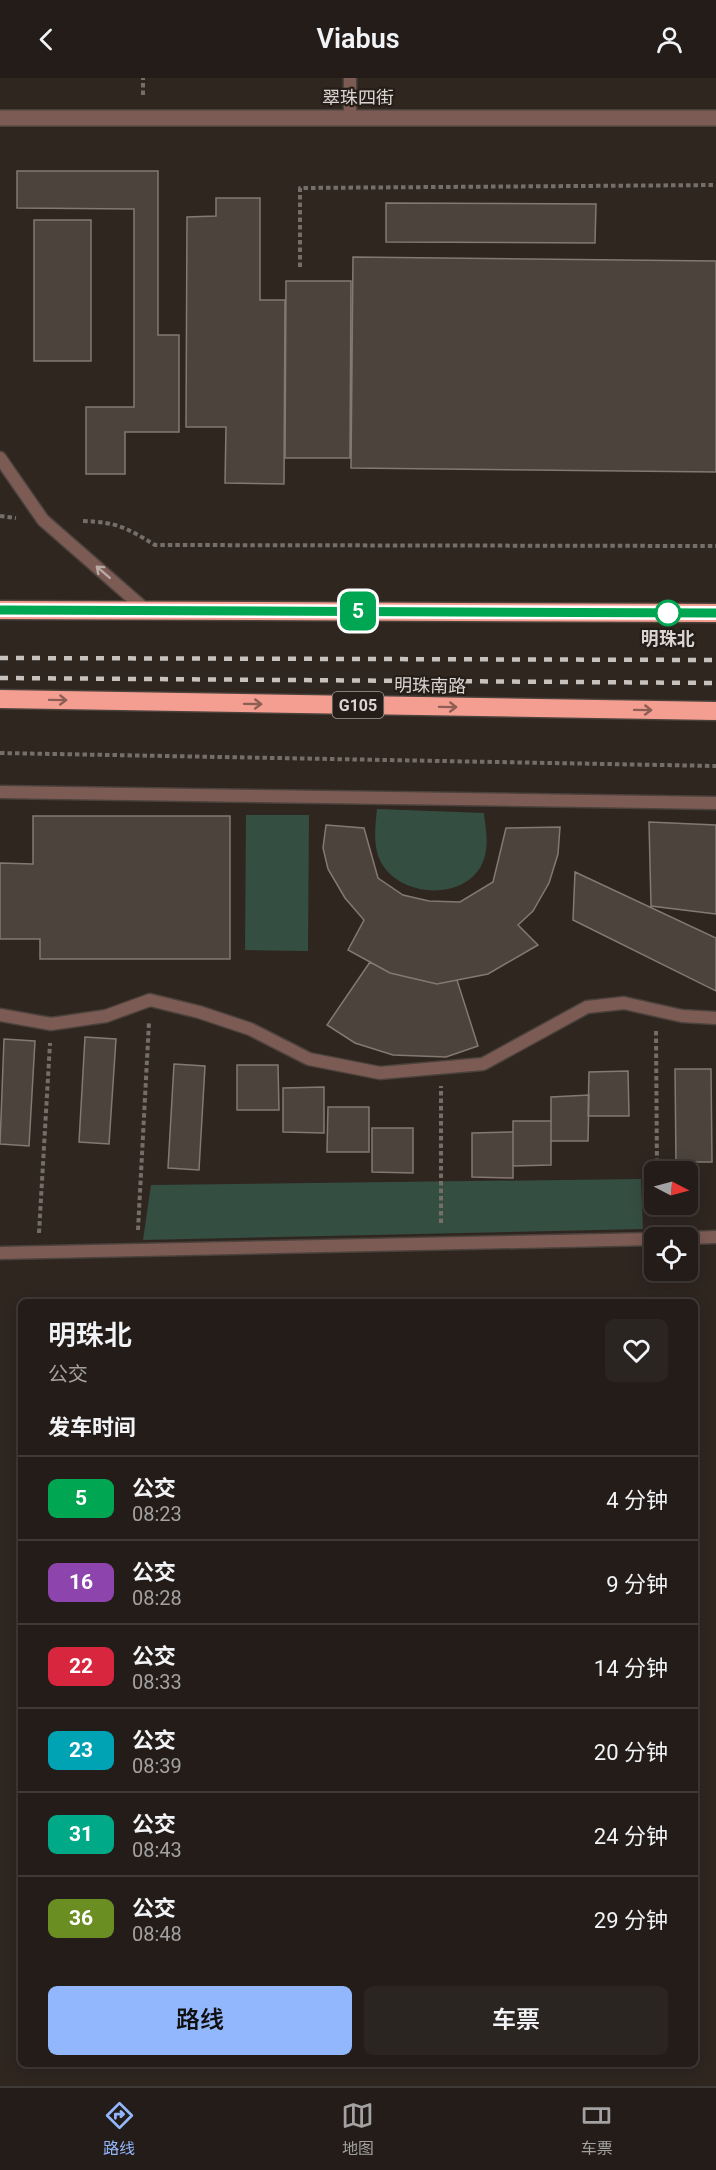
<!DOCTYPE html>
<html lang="zh">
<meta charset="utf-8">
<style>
:root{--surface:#231c18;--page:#2b2521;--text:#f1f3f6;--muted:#a3a1a2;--line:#403a37;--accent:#93b7fd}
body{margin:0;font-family:Roboto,"Noto Sans SC",sans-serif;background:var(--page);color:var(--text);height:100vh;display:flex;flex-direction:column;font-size:22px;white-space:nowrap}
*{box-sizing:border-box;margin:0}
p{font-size:20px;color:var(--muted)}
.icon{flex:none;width:33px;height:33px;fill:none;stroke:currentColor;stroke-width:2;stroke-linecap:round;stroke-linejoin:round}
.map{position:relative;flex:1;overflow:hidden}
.sheet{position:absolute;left:18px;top:1221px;width:680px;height:768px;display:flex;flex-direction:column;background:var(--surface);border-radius:9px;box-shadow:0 3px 15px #0003,0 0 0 2px var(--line)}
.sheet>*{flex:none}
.badge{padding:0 12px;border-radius:9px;font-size:21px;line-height:39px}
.needle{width:39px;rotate:96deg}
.fabs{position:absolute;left:644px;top:1083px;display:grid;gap:12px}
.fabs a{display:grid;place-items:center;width:54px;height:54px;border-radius:9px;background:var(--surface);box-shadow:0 3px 15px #0003,0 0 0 2px var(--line);font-size:30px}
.map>.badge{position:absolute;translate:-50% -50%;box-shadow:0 0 0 3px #fff}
h2{padding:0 30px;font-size:22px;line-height:54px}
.round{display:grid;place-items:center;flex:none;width:63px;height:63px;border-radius:9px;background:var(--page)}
.overview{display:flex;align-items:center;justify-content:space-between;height:102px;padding:0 30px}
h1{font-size:28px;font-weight:600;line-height:45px}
.button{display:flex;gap:12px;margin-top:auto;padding:12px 30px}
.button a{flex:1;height:69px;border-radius:9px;background:var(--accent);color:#111;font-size:24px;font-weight:600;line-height:69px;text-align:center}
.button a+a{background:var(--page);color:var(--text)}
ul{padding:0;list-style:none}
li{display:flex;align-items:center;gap:18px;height:84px;padding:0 30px;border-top:2px solid var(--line)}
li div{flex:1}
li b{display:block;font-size:22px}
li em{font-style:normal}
li .badge{min-width:66px;font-weight:700;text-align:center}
header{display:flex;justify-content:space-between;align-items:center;height:78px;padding:0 30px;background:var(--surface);font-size:27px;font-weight:600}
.tabs{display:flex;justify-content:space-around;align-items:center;height:84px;border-top:2px solid var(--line);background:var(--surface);font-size:16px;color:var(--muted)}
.tabs a{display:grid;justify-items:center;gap:3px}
.tabs .selected{color:var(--accent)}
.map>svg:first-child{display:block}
</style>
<header><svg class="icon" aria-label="back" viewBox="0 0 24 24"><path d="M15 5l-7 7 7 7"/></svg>Viabus<svg class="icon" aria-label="person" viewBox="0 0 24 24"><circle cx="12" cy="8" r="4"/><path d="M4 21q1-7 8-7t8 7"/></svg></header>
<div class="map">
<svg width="716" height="2008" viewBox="0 0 716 2008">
<rect width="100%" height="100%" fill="#2f2620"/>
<path fill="#354e42" d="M377,731L484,735C485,747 488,761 486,772C480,821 409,824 384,789C372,773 375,750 377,731Z
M246,737H309L308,873L245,872Z
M641,1101L643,1151L143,1162L151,1107Z"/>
<path fill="#4d433d" stroke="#847972" stroke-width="1.5" d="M17,93H158V257H179V354H125V396H86V329H134V131L17,130Z
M216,120H260V222H285L284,406L225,405L226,349H186L187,139L216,138Z
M386,125L596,126L595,165L386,164Z
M34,142H91V283H34Z
M353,179L716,183V394L351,390Z
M286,203H351L350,380H285Z
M33,738H230V881H40V861H0V785L33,786Z
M649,744L716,747V836L651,828Z
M326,747L364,750L378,800L403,817L429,823L460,824L493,804L506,750L560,749L558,776L549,805L533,833L518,847L538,867L488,896L437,906L390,895L348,872L364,842L345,820L328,791L323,770Z
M575,794L716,860V913L573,842Z
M370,884L390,895L437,906L457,902L478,968L446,979L393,977L355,965L327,947Z
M85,959L116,961L109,1066L79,1064Z
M4,961L35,963L29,1068L0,1066Z
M174,986L205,988L199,1092L168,1090Z
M237,987H278L279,1032H237Z
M675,991H711L712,1084H676Z
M628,993L629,1038H588L589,994Z
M324,1009V1055L283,1054V1010Z
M589,1017L588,1063H551V1019Z
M328,1029H369V1074H327Z
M513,1043H551V1087L513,1088Z
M372,1050H413V1095L372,1094Z
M513,1054V1100L472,1099V1055Z"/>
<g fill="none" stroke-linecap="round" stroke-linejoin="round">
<g stroke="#4b423c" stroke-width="15">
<path id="lane" d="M350,40V0
M0,380L43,442L147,533
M0,714L716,725
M0,937L51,946L106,938L150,922L199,934L250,951L309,981L380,995L483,986L587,929L624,925L682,938L716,940
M687,1160L716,1159
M0,1175L654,1161"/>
</g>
<g stroke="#4b423c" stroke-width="18">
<path id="street" d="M0,40H716"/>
</g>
<g stroke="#4b423c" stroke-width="21">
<path id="highway" d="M0,532L716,535
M0,621L716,633"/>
</g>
<path stroke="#756d68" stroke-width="4" stroke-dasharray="4.5 3" stroke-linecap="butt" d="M143,17V0
M300,189V110L716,107
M0,438L16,440
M83,443C117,444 127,450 155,467L716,468
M0,675L716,688
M656,953L657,1094
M657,1126V1141
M441,1145V1008
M138,1152L149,944
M39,1155L50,965"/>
<use href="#lane" stroke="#7d5b55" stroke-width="12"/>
<use href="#street" stroke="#7d5b55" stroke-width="15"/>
<use href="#highway" stroke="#f49e92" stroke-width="18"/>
<path stroke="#c8c2be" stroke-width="4.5" stroke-dasharray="8 8" stroke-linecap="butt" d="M0,580L716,582
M0,600L716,605"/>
</g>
<defs><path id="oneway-shaft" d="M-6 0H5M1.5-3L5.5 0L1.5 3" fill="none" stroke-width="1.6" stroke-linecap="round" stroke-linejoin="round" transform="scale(1.5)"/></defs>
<use stroke="#baaaa6" href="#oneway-shaft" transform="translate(103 494) rotate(-139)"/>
<g stroke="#8c5e54">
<use href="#oneway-shaft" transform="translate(58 622) rotate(1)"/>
<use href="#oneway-shaft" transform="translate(253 626) rotate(1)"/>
<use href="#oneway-shaft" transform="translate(448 629) rotate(1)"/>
<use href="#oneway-shaft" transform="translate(643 632) rotate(1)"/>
</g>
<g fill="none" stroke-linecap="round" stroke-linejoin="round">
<g stroke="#fff" stroke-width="14">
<path id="line" d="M0,532L716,535"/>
</g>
<use href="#line" stroke="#00a651" stroke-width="9"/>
</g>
<circle fill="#fff" stroke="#00a651" stroke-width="3" cx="668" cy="535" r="12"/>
<g text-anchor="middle" stroke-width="4.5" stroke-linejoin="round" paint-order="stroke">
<rect fill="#251d17" stroke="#a49e99" stroke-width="1.5" x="332.5" y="614" width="51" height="26" rx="4.5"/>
<g font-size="16" font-weight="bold" fill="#dbd5d1">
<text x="358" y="633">G105</text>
</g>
<g font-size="18" fill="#dbd5d1" stroke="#251d17">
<text x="358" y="26">翠珠四街</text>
<text transform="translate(430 608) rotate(1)" y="6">明珠南路</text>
</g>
<g font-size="18" font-weight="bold" fill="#dbd5d1" stroke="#251d17">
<text x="668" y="567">明珠北</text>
</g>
</g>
</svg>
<div class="fabs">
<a><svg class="needle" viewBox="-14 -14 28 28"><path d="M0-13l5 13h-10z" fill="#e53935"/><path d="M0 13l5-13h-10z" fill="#a3a1a2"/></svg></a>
<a><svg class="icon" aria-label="locate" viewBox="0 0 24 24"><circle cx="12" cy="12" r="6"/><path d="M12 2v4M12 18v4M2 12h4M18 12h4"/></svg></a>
</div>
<b class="badge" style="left:358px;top:533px;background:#00a651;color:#fff">5</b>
<section class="sheet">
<div class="overview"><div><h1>明珠北</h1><p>公交</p></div><a class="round"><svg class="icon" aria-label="heart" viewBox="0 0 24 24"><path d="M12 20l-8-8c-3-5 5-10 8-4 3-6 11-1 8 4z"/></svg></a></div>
<h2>发车时间</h2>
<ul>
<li><span class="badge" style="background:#00a651;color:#fff">5</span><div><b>公交</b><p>08:23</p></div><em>4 分钟</em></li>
<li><span class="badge" style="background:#8e44ad;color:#fff">16</span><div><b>公交</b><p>08:28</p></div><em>9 分钟</em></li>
<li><span class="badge" style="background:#d7263d;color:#fff">22</span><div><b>公交</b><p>08:33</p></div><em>14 分钟</em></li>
<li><span class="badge" style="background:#00a3b4;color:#fff">23</span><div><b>公交</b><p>08:39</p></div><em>20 分钟</em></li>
<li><span class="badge" style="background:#0a8;color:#fff">31</span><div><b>公交</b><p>08:43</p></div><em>24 分钟</em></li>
<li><span class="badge" style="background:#6b8e23;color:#fff">36</span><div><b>公交</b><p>08:48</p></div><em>29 分钟</em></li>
</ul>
<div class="button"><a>路线</a><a>车票</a></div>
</section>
</div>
<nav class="tabs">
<a class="selected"><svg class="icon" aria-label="directions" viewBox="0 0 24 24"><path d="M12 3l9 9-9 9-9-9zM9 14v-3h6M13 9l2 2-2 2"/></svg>路线</a>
<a><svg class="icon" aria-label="map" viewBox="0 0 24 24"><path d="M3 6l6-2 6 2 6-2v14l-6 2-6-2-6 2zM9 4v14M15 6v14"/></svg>地图</a>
<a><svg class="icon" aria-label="tickets" viewBox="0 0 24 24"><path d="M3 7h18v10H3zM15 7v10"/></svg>车票</a>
</nav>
